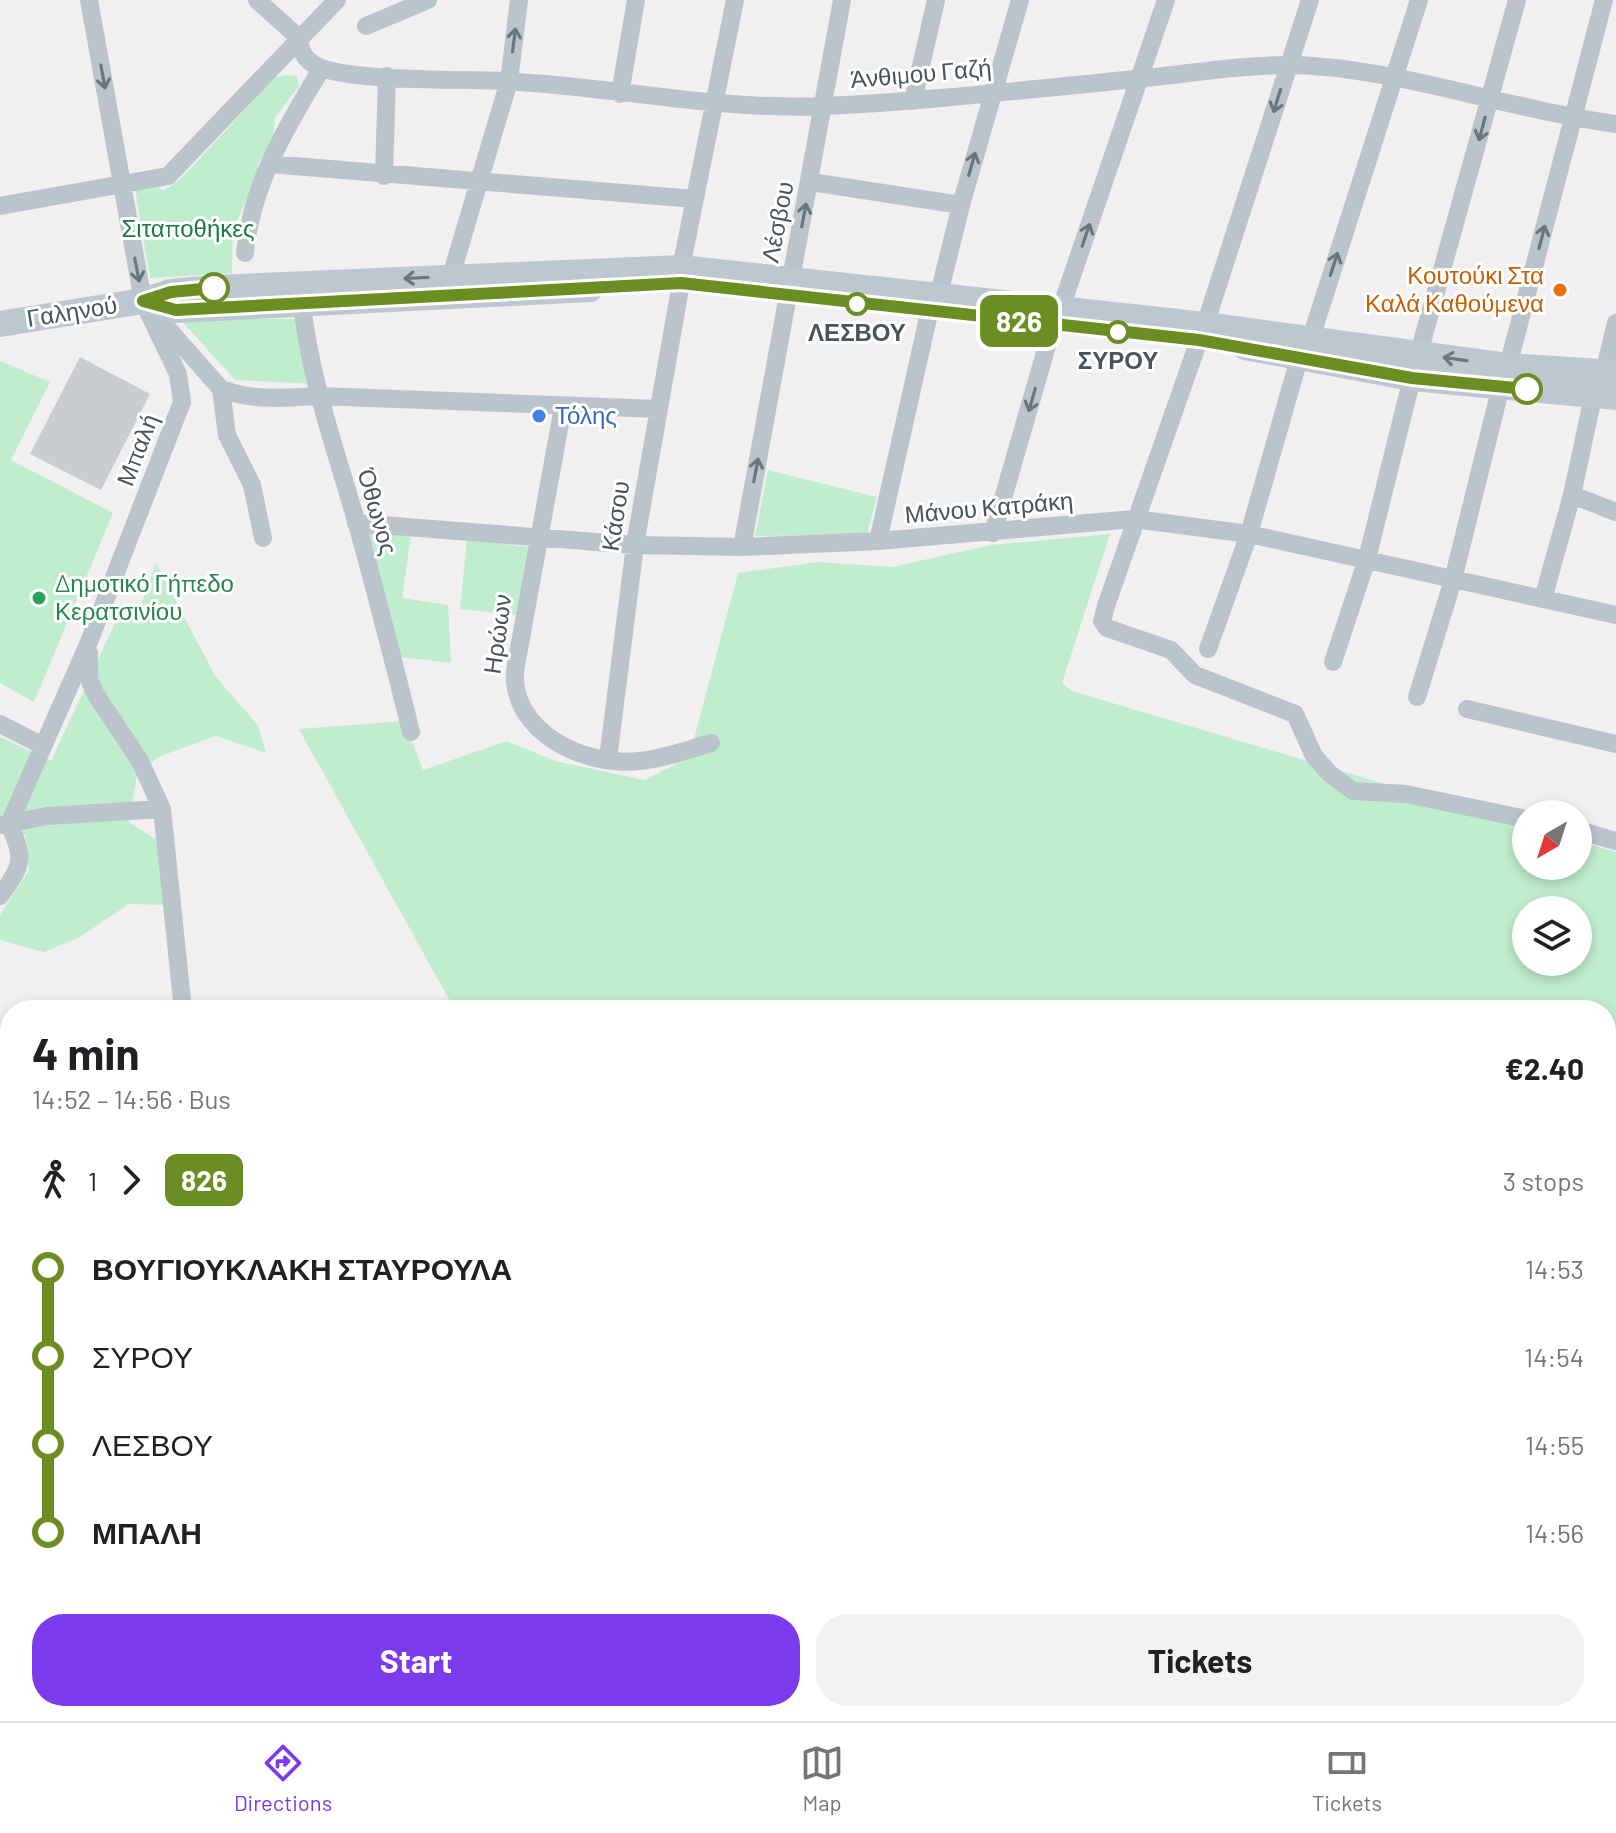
<!DOCTYPE html>
<meta charset="utf-8">
<style>
:root{--surface:#fff;--page:#f2f2f2;--text:#202124;--muted:#757577;--line:#e0e0e0;--accent:#7c3aed}
body{margin:0;font-family:Barlow,sans-serif;background:var(--page);color:var(--text);height:100vh;display:flex;flex-direction:column;font-size:30px;white-space:nowrap}
*{box-sizing:border-box;margin:0}
p{font-size:26px;color:var(--muted)}
.icon{flex:none;width:44px;height:44px;fill:none;stroke:currentColor;stroke-width:2;stroke-linecap:round;stroke-linejoin:round}
.map{position:relative;flex:1;overflow:hidden}
.panel{position:absolute;left:0px;top:1000px;width:1616px;height:722px;display:flex;flex-direction:column;background:var(--surface);border-radius:32px 32px 0 0;box-shadow:0 4px 12px #0003}
.panel>*{flex:none}
.badge{padding:0 16px;border-radius:12px;font-size:28px;line-height:52px}
.needle{width:52px;rotate:219deg}
.tools{position:absolute;left:1512px;top:800px;display:grid;gap:16px}
.tools a{display:grid;place-items:center;width:80px;height:80px;border-radius:50%;background:var(--surface);box-shadow:0 4px 12px #0003;font-size:40px}
.map>.badge{position:absolute;translate:-50% -50%;box-shadow:0 0 0 4px #fff}
.legs{display:flex;align-items:center;gap:12px;height:88px;padding:0 32px;font-size:26px}
.legs p{margin-inline-start:auto}
.overview{display:flex;align-items:center;justify-content:space-between;height:136px;padding:0 32px}
h1{font-size:44px;font-weight:700;line-height:60px}
.cta{display:flex;gap:16px;margin-top:auto;padding:16px 32px}
.cta a{flex:1;height:92px;border-radius:32px;background:var(--accent);color:#fff;font-size:32px;font-weight:700;line-height:92px;text-align:center}
.cta a+a{background:var(--page);color:var(--text)}
ul{padding:0 32px;list-style:none}
li{display:flex;align-items:center;gap:28px;height:88px;font-size:30px}
li i{display:grid;place-items:center;width:12px;height:100%;margin:0 10px;background:currentColor}
li i::after{content:'';width:20px;height:20px;margin:-10px;border:6px solid;border-radius:50%;background:var(--surface)}
li p{margin-inline-start:auto}
li:first-child i{background:linear-gradient(#0000 50%,currentColor 0)}
li:last-child i{background:linear-gradient(currentColor 50%,#0000 0)}
.menu{display:flex;justify-content:space-around;align-items:center;height:112px;border-top:2px solid var(--line);background:var(--surface);font-size:22px;color:var(--muted)}
.menu a{display:grid;justify-items:center;gap:4px}
.menu .current{color:var(--accent)}
.map>svg:first-child{display:block}
</style>
<div class="map">
<svg width="1616" height="1721" viewBox="0 0 1616 1721">
<rect width="100%" height="100%" fill="#f1efef"/>
<path fill="#c0edce" fill-rule="evenodd" d="M285,75L297,76L299,86L275,118L272,146L258,163L260,174L233,228L232,273L150,278L135,188L157,185L163,191L182,178L274,78Z
M179,318L304,319L321,384L235,380Z
M0,361L50,382L11,460L113,513L34,702L0,683Z
M768,470L877,497L867,534L755,536Z
M368,533L411,536L402,598L448,605L451,663L400,657Z
M1110,534L1062,683L1072,691L1526,826V866H1578V841L1616,852V1721H0V1144L6,1141L10,1144V1712H1606V1010H455L299,729L404,721L423,770L507,741L555,761L644,780L689,758L738,573L818,562L892,567L991,545ZM1526,910H1578V962H1526Z
M467,540L530,547L517,615L460,609Z
M156,563L215,676L258,725L266,753L216,736L158,757L137,775L129,822L158,841L165,905L129,904L78,938L44,952L0,940V915L29,870L26,836L0,825V737L51,761L117,619L139,611Z"/>
<path fill="#c9ccd1" d="M80,357L150,394L101,490L30,454Z"/>
<g fill="none" stroke-linecap="round" stroke-linejoin="round">
<path stroke="#bbc4cb" stroke-width="18" d="M257,0L299,38C301,51 303,58 315,65C344,82 464,79 503,81C611,86 717,111 826,106C930,101 1033,89 1136,79C1187,74 1239,65 1291,65C1396,67 1510,110 1616,124
M366,26L428,0
M620,94L636,0
M913,101L936,0
M270,164L695,199
M384,176L387,76
M811,182L961,205
M0,206L168,176L337,0
M245,253C251,186 287,125 322,68
M681,268L735,0
M451,276L509,81L519,0
M939,294L961,205L1020,0
M302,304C310,380 336,450 357,524C376,593 394,663 411,732
M1061,308L1166,0
M162,322L221,389L227,435L252,485L263,538
M1205,325L1310,0
M1311,338L1419,0
M1199,340L1106,606L1102,621L1107,628L1171,650L1195,675L1295,714L1314,756L1330,774L1353,791L1406,794L1526,819
M1508,366L1604,0
M1604,372L1616,323
M221,389C253,401 284,398 318,396L658,409
M563,407L515,671C511,732 584,767 639,761C663,759 687,750 711,743
M1572,495L1616,512
M356,523L635,545L742,547L878,541L1134,519L1249,534L1616,615
M993,533L1053,325
M878,541L930,309
M742,547L842,0
M1543,599L1572,495L1593,397
M1208,649L1249,534L1300,355
M1333,662L1367,559L1412,378L1517,0
M1417,697L1453,580L1501,386
M1467,709L1616,744
M0,724L43,746
M608,759L635,545L681,283
M162,809L183,1010
M2,825L47,816L162,809L140,761L96,695L89,679V653
M1578,830L1616,841
M0,896C23,864 25,860 9,824L89,642L182,402L178,374L143,301L89,0"/>
<path stroke="#bcc7d0" stroke-width="26" d="M143,301L176,310L590,289
M0,324L143,301L171,292L215,288L681,268L1205,325L1508,366L1616,373
M1245,347L1412,378L1616,397"/>
</g>
<defs><path id="oneway-shaft" d="M-6 0H5M1.5-3L5.5 0L1.5 3" fill="none" stroke-width="1.6" stroke-linecap="round" stroke-linejoin="round" transform="scale(2)"/></defs>
<g stroke="#6a757d">
<use href="#oneway-shaft" transform="translate(514 40) rotate(-83)"/>
<use href="#oneway-shaft" transform="translate(103 77) rotate(80)"/>
<use href="#oneway-shaft" transform="translate(1277 101) rotate(107)"/>
<use href="#oneway-shaft" transform="translate(1482 129) rotate(105)"/>
<use href="#oneway-shaft" transform="translate(972 164) rotate(-74)"/>
<use href="#oneway-shaft" transform="translate(804 215) rotate(-79)"/>
<use href="#oneway-shaft" transform="translate(1086 235) rotate(-71)"/>
<use href="#oneway-shaft" transform="translate(1542 237) rotate(-75)"/>
<use href="#oneway-shaft" transform="translate(1334 264) rotate(-72)"/>
<use href="#oneway-shaft" transform="translate(137 270) rotate(79)"/>
<use href="#oneway-shaft" transform="translate(1032 400) rotate(106)"/>
<use href="#oneway-shaft" transform="translate(756 470) rotate(-79)"/>
</g>
<g stroke="#6b767e">
<use href="#oneway-shaft" transform="translate(416 278) rotate(177)"/>
<use href="#oneway-shaft" transform="translate(1455 359) rotate(-172)"/>
</g>
<g fill="none" stroke-linecap="round" stroke-linejoin="round">
<g stroke="#fff" stroke-width="18">
<path id="line-1" d="M214,288L171,292L143,301L176,310L681,283L1199,340L1412,378L1527,389"/>
</g>
<use href="#line-1" stroke="#6b8e23" stroke-width="12"/>
</g>
<g fill="#fff" stroke="#6b8e23" stroke-width="4">
<circle cx="214" cy="288" r="14"/>
<circle cx="857" cy="304" r="10"/>
<circle cx="1118" cy="332" r="10"/>
<circle cx="1527" cy="389" r="14"/>
</g>
<circle fill="#e8710a" stroke="#fff" stroke-width="3" cx="1560" cy="290" r="8"/>
<circle fill="#3f7fe0" stroke="#fff" stroke-width="3" cx="539" cy="416" r="8"/>
<circle fill="#2e9e5b" stroke="#fff" stroke-width="3" cx="39" cy="598" r="8"/>
<g text-anchor="middle" stroke-width="6" stroke-linejoin="round" paint-order="stroke">
<g font-size="24" fill="#48535b" stroke="#fff">
<text transform="translate(921 74) rotate(-5)" y="8">Άνθιμου Γαζή</text>
<text transform="translate(778 222) rotate(-79)" y="8">Λέσβου</text>
<text transform="translate(72 312) rotate(-9)" y="8">Γαληνού</text>
<text transform="translate(138 450) rotate(-69)" y="8">Μπαλή</text>
<text transform="translate(989 508) rotate(-5)" y="8">Μάνου Κατράκη</text>
<text transform="translate(377 512) rotate(74)" y="8">Όθωνος</text>
<text transform="translate(616 516) rotate(-81)" y="8">Κάσου</text>
<text transform="translate(498 634) rotate(-82)" y="8">Ηρώων</text>
</g>
<g font-size="24" fill="#1c7945" stroke="#fff">
<text x="188" y="237">Σιταποθήκες</text>
</g>
<g font-size="24" fill="#c56008" stroke="#fff" text-anchor="end">
<text x="1544" y="284">Κουτούκι Στα<tspan x="1544" dy="28">Καλά Καθούμενα</tspan></text>
</g>
<g font-size="24" font-weight="bold" fill="#48535b" stroke="#fff">
<text x="857" y="341">ΛΕΣΒΟΥ</text>
<text x="1118" y="369">ΣΥΡΟΥ</text>
</g>
<g font-size="24" fill="#366cbe" stroke="#fff" text-anchor="start">
<text x="555" y="424">Τόλης</text>
</g>
<g font-size="24" fill="#27864d" stroke="#fff" text-anchor="start">
<text x="55" y="592">Δημοτικό Γήπεδο<tspan x="55" dy="28">Κερατσινίου</tspan></text>
</g>
</g>
</svg>
<div class="tools">
<a><svg class="needle" viewBox="-14 -14 28 28"><path d="M0-13l5 13h-10z" fill="#e53935"/><path d="M0 13l5-13h-10z" fill="#757577"/></svg></a>
<a><svg class="icon" aria-label="layers" viewBox="0 0 24 24"><path d="M12 4l9 5-9 5-9-5zM3 14l9 5 9-5"/></svg></a>
</div>
<b class="badge" style="left:1019px;top:321px;background:#6b8e23;color:#fff">826</b>
<section class="panel">
<div class="overview"><div><h1>4 min</h1><p>14:52 – 14:56 · Bus</p></div><b>€2.40</b></div>
<div class="legs"><svg class="icon" aria-label="walk" viewBox="0 0 24 24"><circle cx="13" cy="4" r="2"/><path d="M13 8l-2 6 4 7M11 14l-3 7M7 12l3-4h3l4 4"/></svg>1<svg class="icon" aria-label="forward" viewBox="0 0 24 24"><path d="M9 5l7 7-7 7"/></svg><b class="badge" style="background:#6b8e23;color:#fff">826</b><p>3 stops</p></div>
<ul>
<li><i style="color:#6b8e23"></i><b>ΒΟΥΓΙΟΥΚΛΑΚΗ ΣΤΑΥΡΟΥΛΑ</b><p>14:53</p></li>
<li><i style="color:#6b8e23"></i><span>ΣΥΡΟΥ</span><p>14:54</p></li>
<li><i style="color:#6b8e23"></i><span>ΛΕΣΒΟΥ</span><p>14:55</p></li>
<li><i style="color:#6b8e23"></i><b>ΜΠΑΛΗ</b><p>14:56</p></li>
</ul>
<div class="cta"><a>Start</a><a>Tickets</a></div>
</section>
</div>
<nav class="menu">
<a class="current"><svg class="icon" aria-label="directions" viewBox="0 0 24 24"><path d="M12 3l9 9-9 9-9-9zM9 14v-3h6M13 9l2 2-2 2"/></svg>Directions</a>
<a><svg class="icon" aria-label="map" viewBox="0 0 24 24"><path d="M3 6l6-2 6 2 6-2v14l-6 2-6-2-6 2zM9 4v14M15 6v14"/></svg>Map</a>
<a><svg class="icon" aria-label="tickets" viewBox="0 0 24 24"><path d="M3 7h18v10H3zM15 7v10"/></svg>Tickets</a>
</nav>
